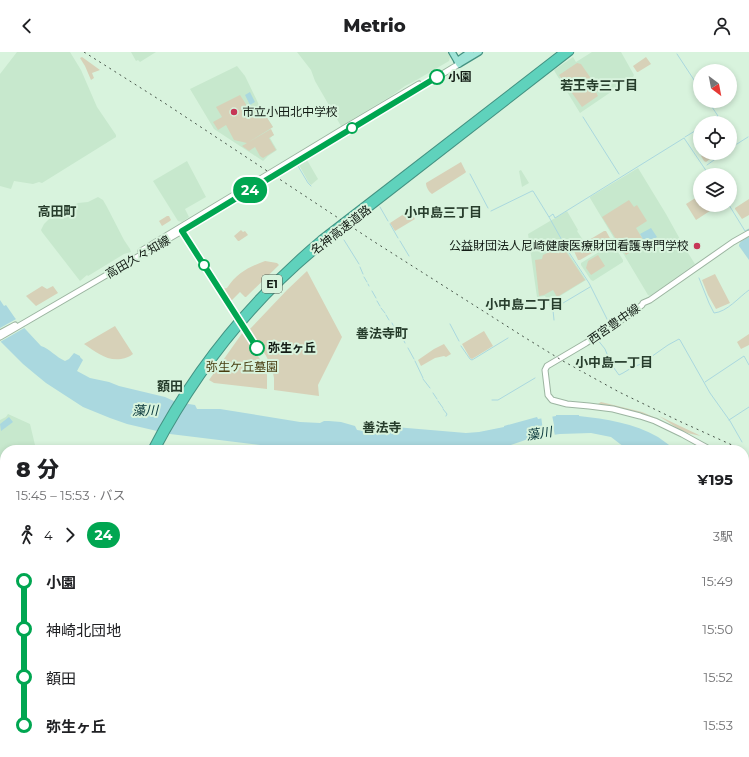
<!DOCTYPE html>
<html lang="ja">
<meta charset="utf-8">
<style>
:root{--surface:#fff;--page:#f6f6f6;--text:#202124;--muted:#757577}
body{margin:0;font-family:Montserrat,"Noto Sans JP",sans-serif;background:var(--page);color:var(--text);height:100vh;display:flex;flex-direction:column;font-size:15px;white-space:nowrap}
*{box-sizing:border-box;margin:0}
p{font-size:13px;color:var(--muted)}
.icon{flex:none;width:22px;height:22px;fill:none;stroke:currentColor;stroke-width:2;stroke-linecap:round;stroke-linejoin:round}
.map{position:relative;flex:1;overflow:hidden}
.details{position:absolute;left:0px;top:393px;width:749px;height:312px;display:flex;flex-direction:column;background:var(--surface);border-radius:16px 16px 0 0;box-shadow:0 2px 6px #0003}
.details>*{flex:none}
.badge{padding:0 8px;border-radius:13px;font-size:14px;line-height:26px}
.needle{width:26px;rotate:148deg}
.fabs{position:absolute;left:693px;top:12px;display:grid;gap:8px}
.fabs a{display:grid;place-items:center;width:44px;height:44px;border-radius:50%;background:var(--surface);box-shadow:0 2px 6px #0003;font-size:20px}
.map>.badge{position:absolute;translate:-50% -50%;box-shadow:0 0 0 2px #fff}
.legs{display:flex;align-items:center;gap:6px;height:44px;padding:0 16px;font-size:13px}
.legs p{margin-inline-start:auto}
.summary{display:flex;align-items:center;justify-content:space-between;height:68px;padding:0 16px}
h1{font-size:22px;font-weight:800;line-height:30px}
ul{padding:0 16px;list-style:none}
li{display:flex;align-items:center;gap:14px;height:48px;font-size:15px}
li i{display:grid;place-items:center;width:6px;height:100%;margin:0 5px;background:currentColor}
li i::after{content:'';width:10px;height:10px;margin:-5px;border:3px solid;border-radius:50%;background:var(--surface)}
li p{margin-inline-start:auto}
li:first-child i{background:linear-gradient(#0000 50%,currentColor 0)}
li:last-child i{background:linear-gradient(currentColor 50%,#0000 0)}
header{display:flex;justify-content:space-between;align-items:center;height:52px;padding:0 16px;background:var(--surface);font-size:18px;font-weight:800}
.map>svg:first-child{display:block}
</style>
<header><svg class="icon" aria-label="back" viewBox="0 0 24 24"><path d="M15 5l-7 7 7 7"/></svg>Metrio<svg class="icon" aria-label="person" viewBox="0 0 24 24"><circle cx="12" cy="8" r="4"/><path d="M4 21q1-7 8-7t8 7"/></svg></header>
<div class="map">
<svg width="749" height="705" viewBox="0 0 749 705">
<rect width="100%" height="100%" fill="#d8f3dd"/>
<path fill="#c7e8cd" d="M17,0H70L81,18L97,55L116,83V85L42,131L39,130L33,132L14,129L11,137L0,134V22Z
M131,0H156L140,10L138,8L136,9Z
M297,0H447L450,5L449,9L413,30L405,34L391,44L341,74L315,29L311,18Z
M592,0H621L634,23L633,25L580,61L555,20L554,18L573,5L576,10Z
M237,14L245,24L260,55L273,75L270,77L274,83L270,86L277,98L268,104L263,109L214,77L190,37Z
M307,108L318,127L311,133L309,131L299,113Z
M187,109L206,145L185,157L189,165L182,170L178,169L153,129Z
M638,116L666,162L681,189V190L695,212L650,244L648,243L590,146V145Z
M521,118L529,131L522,135L519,119Z
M98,145L103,148L107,155L124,188L130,197L131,200L124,202L88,224L87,223L80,229L42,180L41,178L44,172L53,163L78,151L88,150Z
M567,159L578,178L577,179L583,188L567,199L586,228L555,247L557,251L550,256L549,251L545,244L537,245L528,182Z
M612,192H613L623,208V210L593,229L591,228L581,213V211Z
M8,362L30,372L35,393L37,396L43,393H47L51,398H5V440L0,424V368L6,365Z"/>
<path fill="#d7d1b8" d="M82,5L100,18L92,21L94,26L91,28L85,14L80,6Z
M646,5L651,12L638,20H637L633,14Z
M577,11L581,12L599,38L596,40L598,44L582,55L559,23Z
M240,43L249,57L255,54L260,63L264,61L273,75L247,91L271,77L274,83L269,86L276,98L263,106L260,104L255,95L249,99L242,94L247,91L234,88L226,73L218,78L213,70L222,65L216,55Z
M706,101H712L714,104L706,110L704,109L701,104Z
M461,110L466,120L465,121L432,142C429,140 426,135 426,131Z
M700,143V153H719L696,168L686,152Z
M749,147V163L742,167L735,157V156Z
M629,148L634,155L637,153L647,169L636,176L645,191L626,203L602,165Z
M410,158L415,167L395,179L390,171Z
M167,164H169L171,168L170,169L162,174L159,169Z
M241,178L243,180L245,179L248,183L239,189H238L234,184Z
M604,179H606L611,188V190L580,208H578L574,199V197Z
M563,195L585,228L557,245L553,238L544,243L539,244L535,208L542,207L543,203L555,197L557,200Z
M598,203L605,214L591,223L586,216L588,209Z
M265,209L277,211L279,213L246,245H245L240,240L230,250L222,237L227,236C237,221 249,215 265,209Z
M307,219L342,285L318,333L319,344L274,338C274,334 274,330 274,326C272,308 258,292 249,278L287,238Z
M715,222L730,251L716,257L708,243L702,228Z
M42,234L47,237L53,234L58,241L36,254L26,244Z
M115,274L133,302C129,305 126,306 121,307C106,309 96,300 84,292Z
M484,279L493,294L472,307L470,306L462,292Z
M243,280L263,312L267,323V337L214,331L209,328Z
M749,282V293L741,297L737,290Z
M444,292L451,302L446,305L444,304L435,306L421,314L418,308L434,297Z
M601,350L642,360L656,366L671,374L598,353V352Z
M659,364L701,384L683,380Z
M749,547V569L744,571V550Z
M338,700H371L374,705H331Z"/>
<path fill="#aad8df" d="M250,40L255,50L250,53L245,43Z
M651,176L657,185L646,192L640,182Z
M749,185V208L739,194C739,189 745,187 749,185Z
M0,248L4,254L6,253L15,266L41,294C50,297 56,305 65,309L69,307L74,301L80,304V305L83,308L77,319L90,326L109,330L119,334L165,345L176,350L195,353L197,357H220L300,370L320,371L324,369H329L341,370L355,374L357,378L377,381L395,375L466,381L479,380L504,375V374L537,365L538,367L556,364V363H579V364C606,367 634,371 658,385C664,389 670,394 676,398H628L611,385L591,381L560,382L531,386L496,398H302L170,382L127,372L110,366L83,355L46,331L35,322L23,312L0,289Z
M9,365L13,370L1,379L0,372Z
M744,465L749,470V487L744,481Z
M0,467L5,477V540L0,532Z
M171,700H211L216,705H176Z"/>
<path fill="#d8f3dd" d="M18,266L26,275L0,290V276Z
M552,363L554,373L553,374L555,384L544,386L541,364Z"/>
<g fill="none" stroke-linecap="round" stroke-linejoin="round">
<path stroke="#aad8df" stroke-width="1" d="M677,2L700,37
M583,65L619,122
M707,71L718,64L708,49
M685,85L700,76
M737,92L748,85
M730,97L733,95
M707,113L724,101
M298,114L308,131L311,134
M470,122L488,156
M729,153L745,179L749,177
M380,155L388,169
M491,159L532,139H533L549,165L553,162L555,166L684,86L709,123
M549,165L568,199L589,231L610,273V274
M390,172L398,186
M344,188L359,212
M400,189L409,204
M360,215L363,222
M364,225L367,230
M699,226L709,251L714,261C727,260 739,245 749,238
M368,232L369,234
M372,239L376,246
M377,249L380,254
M381,256L385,261
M386,263L389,268
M554,268L553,258V257L590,235
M392,271L393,273
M450,272L459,289
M394,274V275
M396,276L402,285
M403,287L405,291
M597,287L605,297L611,312L619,323L623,321L633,315L641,312L668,293L679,287L680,288L710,341L730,369L742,390
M461,294L470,307L472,308L508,286
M408,296L414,307
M415,309L423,326
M423,327L430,336
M705,330L744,304L749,313
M433,341L437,347
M492,348H498L535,326
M438,349L443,356
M443,357L447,362L446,364
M729,368L749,355
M744,639L745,640"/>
<g stroke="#9cb5a1" stroke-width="7">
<path id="secondary" d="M141,199L343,77L419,32
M0,281L15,273
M0,285L182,179L459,12
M711,398L682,382L655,369L640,364L613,357L589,354L567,352L552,348L548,343L545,318L547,314L586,291L629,263L642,253L643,251L650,248L733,190L749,181
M744,422L749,427
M744,454L749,450
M744,647L749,644
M533,700L536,705
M640,705L651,700"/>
</g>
<g stroke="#449282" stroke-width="8">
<path id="primary" d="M452,0L459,12L479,0
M457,9L470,0"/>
</g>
<g stroke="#449282" stroke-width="8">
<path id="motorway" d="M151,398C193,316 250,247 321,187L563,0
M156,398C199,317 256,245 328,188L570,0
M20,705L22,700"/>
</g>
<use href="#secondary" stroke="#fff" stroke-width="5"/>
<use href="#primary" stroke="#9fe4d7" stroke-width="5.5"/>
<use href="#motorway" stroke="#5fd2bc" stroke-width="6"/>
<path stroke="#475449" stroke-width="1" stroke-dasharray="2 4" stroke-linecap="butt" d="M84,0L163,50L373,189L524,285L563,309L619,340L679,369L743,398
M744,421L749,418
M0,462H5"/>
</g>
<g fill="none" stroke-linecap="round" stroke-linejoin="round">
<g stroke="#fff" stroke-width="9">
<path id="line-1" d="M257,296L182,179L437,25"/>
</g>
<use href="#line-1" stroke="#00a651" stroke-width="6"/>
</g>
<g fill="#fff" stroke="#00a651" stroke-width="2">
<circle cx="437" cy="25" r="7"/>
<circle cx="352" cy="76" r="5"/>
<circle cx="204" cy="213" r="5"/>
<circle cx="257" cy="296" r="7"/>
</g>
<g fill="#c63656" stroke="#d8f3dd" stroke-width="1.5">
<circle cx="234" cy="60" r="4"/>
<circle cx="697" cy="194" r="4"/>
</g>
<g text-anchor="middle" stroke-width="4" stroke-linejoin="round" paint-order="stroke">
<rect fill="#d8f3dd" stroke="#4e5c51" stroke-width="1" x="262" y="223" width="20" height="18" rx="3"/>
<g font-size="11" font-weight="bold" fill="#131c15">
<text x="272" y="236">E1</text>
</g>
<g font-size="12" font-weight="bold" fill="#131c15" stroke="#d8f3dd" text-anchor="start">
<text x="448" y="29">小園</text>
<text x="268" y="300">弥生ヶ丘</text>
</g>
<g font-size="12" fill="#131c15" stroke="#d8f3dd" text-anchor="start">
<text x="242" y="64">市立小田北中学校</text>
<text x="689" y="198" text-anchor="end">公益財団法人尼崎健康医療財団看護専門学校</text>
</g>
<g font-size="12" fill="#131c15" stroke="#d8f3dd">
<text transform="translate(341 178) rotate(-38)" y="4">名神高速道路</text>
<text transform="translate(138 205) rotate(-30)" y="4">高田久々知線</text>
<text transform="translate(614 272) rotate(-35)" y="4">西宮豊中線</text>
</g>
<g font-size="12" fill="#473d10" stroke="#d8f3dd">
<text x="242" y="319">弥生ケ丘墓園</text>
</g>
<g font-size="13" font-weight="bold" fill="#273d2c" stroke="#d8f3dd">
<text x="599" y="38">若王寺三丁目</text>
<text x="57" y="164">高田町</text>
<text x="443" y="165">小中島三丁目</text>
<text x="524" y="257">小中島二丁目</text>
<text x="382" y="286">善法寺町</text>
<text x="614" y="315">小中島一丁目</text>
<text x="170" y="339">額田</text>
<text x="382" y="380">善法寺</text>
</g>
<g font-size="13" font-style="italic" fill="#063439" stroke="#d8f3dd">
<text x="145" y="363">藻川</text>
<text transform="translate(539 381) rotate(-9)" y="5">藻川</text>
</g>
</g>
</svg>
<div class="fabs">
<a><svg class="needle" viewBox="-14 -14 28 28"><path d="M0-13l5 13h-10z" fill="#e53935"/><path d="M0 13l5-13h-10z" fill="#757577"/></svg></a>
<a><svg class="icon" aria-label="locate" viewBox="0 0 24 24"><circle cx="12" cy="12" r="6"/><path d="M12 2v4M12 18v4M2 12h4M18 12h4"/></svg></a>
<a><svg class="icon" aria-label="layers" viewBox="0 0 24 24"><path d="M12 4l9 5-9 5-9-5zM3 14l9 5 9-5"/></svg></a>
</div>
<b class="badge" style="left:250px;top:138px;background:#00a651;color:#fff">24</b>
<section class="details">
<div class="summary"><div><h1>8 分</h1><p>15:45 – 15:53 · バス</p></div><b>¥195</b></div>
<div class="legs"><svg class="icon" aria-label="walk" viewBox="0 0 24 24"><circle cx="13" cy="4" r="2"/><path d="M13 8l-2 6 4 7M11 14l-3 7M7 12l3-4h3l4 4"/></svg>4<svg class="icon" aria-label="forward" viewBox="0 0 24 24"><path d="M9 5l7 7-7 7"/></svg><b class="badge" style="background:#00a651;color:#fff">24</b><p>3駅</p></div>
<ul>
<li><i style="color:#00a651"></i><b>小園</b><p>15:49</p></li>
<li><i style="color:#00a651"></i><span>神崎北団地</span><p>15:50</p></li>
<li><i style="color:#00a651"></i><span>額田</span><p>15:52</p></li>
<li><i style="color:#00a651"></i><b>弥生ヶ丘</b><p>15:53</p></li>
</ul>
</section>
</div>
